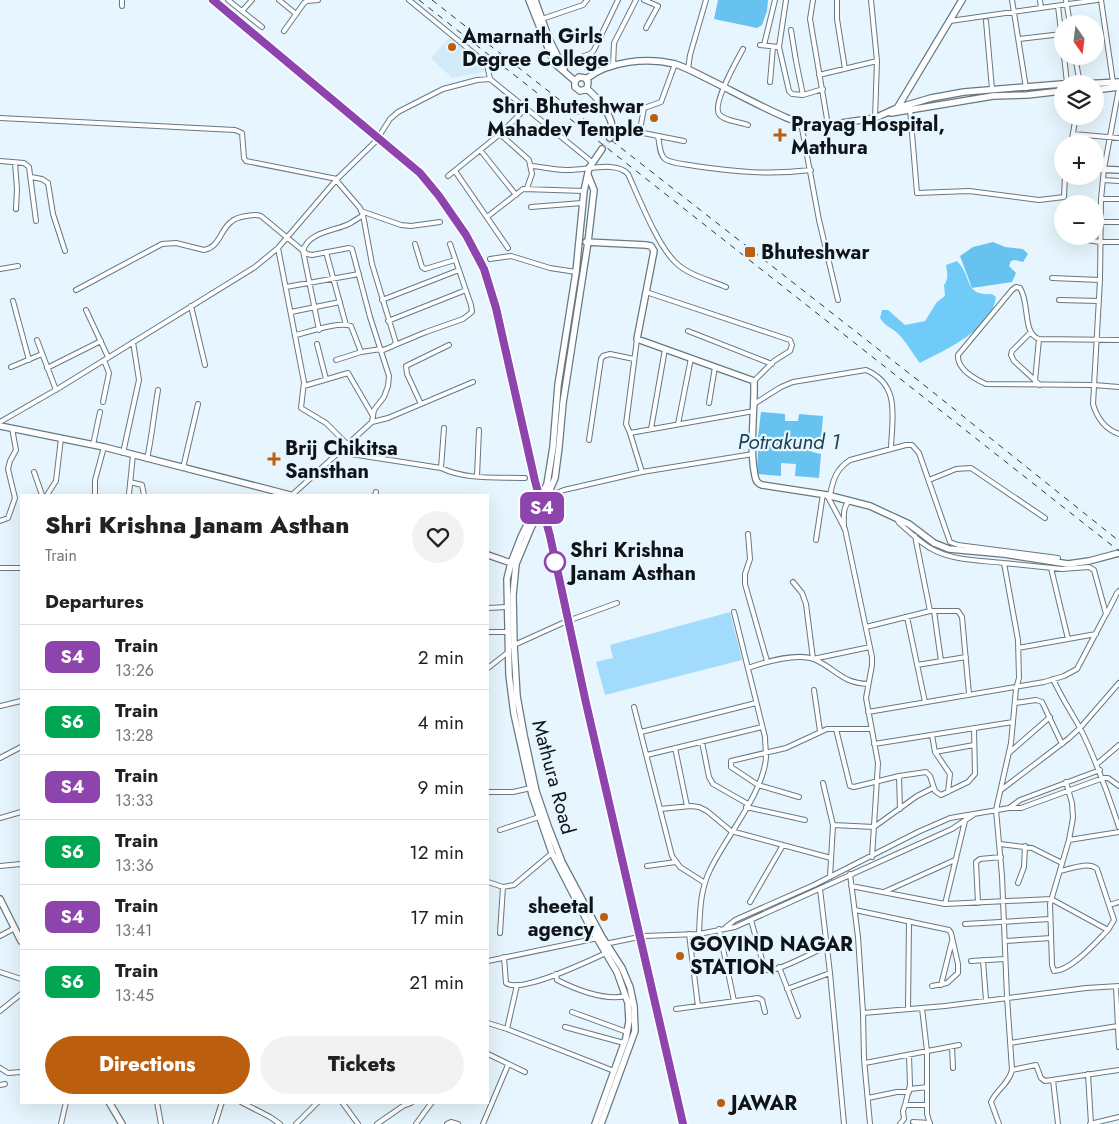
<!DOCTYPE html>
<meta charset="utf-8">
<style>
:root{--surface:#fff;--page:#f2f2f2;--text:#222;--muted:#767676;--line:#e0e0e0;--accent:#bb5e0d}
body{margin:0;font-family:Jost,sans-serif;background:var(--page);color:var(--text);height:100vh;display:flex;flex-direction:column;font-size:19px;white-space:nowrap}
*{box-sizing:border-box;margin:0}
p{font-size:16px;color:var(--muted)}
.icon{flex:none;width:28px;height:28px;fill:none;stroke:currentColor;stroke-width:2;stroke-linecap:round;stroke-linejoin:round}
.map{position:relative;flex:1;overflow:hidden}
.side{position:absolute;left:20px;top:494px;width:469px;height:610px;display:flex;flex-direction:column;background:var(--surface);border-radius:0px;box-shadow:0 5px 20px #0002}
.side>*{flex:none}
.badge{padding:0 10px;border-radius:8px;font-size:18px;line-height:32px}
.needle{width:32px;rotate:166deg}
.controls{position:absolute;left:1054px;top:15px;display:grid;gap:10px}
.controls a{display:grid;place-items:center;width:50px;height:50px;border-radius:50%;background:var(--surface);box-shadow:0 5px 20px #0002;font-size:25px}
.map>.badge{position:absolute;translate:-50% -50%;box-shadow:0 0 0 2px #fff}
h2{padding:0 25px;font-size:19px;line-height:45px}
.round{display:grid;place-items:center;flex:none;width:52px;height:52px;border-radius:26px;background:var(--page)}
.summary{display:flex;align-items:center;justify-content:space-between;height:85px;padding:0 25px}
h1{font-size:24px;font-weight:800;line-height:38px}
.cta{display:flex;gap:10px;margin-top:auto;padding:10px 25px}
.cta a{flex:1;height:58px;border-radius:30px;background:var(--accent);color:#fff;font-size:20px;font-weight:800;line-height:58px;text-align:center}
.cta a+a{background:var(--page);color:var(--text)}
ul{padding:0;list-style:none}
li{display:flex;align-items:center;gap:15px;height:65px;padding:0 25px;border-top:1px solid var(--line)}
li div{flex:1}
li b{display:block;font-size:19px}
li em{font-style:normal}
li .badge{min-width:55px;font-weight:700;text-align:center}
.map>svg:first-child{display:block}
</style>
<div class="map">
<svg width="1119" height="1124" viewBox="0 0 1119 1124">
<rect width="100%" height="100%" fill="#e7f6fe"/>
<path fill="#d1ebfa" d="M450,37L487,67L483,72L452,78L431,58Z"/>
<path fill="#a2dbfb" d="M730,612L742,660L605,695L596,662L613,658L610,645Z"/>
<path fill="#71cbf9" d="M957,261C973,277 963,296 992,294L996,297C992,330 946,349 920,363C912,353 905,339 895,331C889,327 885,325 880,318L882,310H888L905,325L925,321L937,302L945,296L944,285C949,279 947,272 946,265Z"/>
<path fill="#68c2f0" d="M718,0H768L767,11L762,25L757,28L714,19Z
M993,242L1005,247L1023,249L1028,254L1023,262L1015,260L1011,261L1009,266L1016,273L1012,282L972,288L960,256L973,247Z
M761,412L785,414V421H798L799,414L823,416L821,440H813L812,452L821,454L819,478L795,476L796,464L781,463V476L757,474L758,451L767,450L768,438L758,437Z"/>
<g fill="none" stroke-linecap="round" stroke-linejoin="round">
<path stroke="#c6d4dc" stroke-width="5.5" stroke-dasharray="5.5 3" stroke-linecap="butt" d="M602,149L610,138"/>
<g stroke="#677881" stroke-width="6">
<path id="street" d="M228,0L262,27
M279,0L296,14
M409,0L487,64L490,79
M644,0L658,6L646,28
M813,0L810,19L828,125
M837,0V19L845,69
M871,0L877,61L875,118
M1012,0L1026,88
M1040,0L1041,8
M1066,0L1070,24
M1101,0L1113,82
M122,6V0
M1058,6L1062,40
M242,11L252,0
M542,19L583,5L587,0
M950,21L1097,0
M986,21L992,89
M791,30L796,61L803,95
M284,31L304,3L307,1L318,0
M1019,39L1062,34
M760,45L779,47L789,91L792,94L803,95L823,89
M764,45L775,0
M779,47L786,0
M743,49C737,60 712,104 719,114C724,121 740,122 748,125
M1064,56L1067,83
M1075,56L1080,84
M561,64L590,54L594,50L618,0
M613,66L614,43L636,0
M688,69L690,55L706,0
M819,75L877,61
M770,82L773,47
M1119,88L1104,169L1101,199L1100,280L1093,404C1097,418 1105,429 1119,434
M910,109L917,193L969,191L1039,200L1064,197L1065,176
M0,118L235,130L242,133L244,158L246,161L337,179
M801,123L819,220L838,300
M638,132L684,141
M500,134L529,160L532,174L527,188
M612,134L638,132L640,130L644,108L661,102L675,64
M1073,134L1119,138
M658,137C660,144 659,154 665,159C672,164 686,164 695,166C736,172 769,175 811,170
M1071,144L1076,116
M481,151L516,195
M0,161L24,163L29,167L36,221
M15,163L17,189L16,209
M532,166C543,167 555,170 567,170C584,171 616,160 628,174C639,198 657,244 675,262C688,275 709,280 726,287
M455,171L508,248
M448,176L500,134L526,108
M31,177L42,179L48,183L53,214L65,251
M336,180L360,208L363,215L372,264L396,343L393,346L381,351
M1103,180L1119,181
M1101,199H1119
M531,207L582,203
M361,211L401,225L411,226L440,222
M487,217L523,189L584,191
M1100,222H1119
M1074,238L1100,242H1119
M415,244L422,267L425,269L455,260
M278,248L304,382L301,408L326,423L347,444
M326,252L346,325
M490,259L511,256L550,268L576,272
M0,269L18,266
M1052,278L1100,280
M286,287L359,274
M76,290L162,244L176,243L204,250C220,247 220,230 231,222C235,218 240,217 246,216C252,215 256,214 261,216L307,254L312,255L349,248L352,249L370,317L389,376L388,386L384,397L374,410L372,422
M646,292L790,340L792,345L790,351L774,361L754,381
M382,300L459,270
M1059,300L1099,301
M13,301L29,360
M191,306L205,365
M86,310L108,357
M291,312L340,302
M388,321L466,290
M319,330L303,251C308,232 334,231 349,224C354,221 359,218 363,215
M688,331L772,364
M1030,333L1012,351L1011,355L1014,361L1040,385
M296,335C309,332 339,321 351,326L361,352
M637,339L626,424L630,433L754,411
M37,340L56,390
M1119,340L1039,339C1022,333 1030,303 1020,288L1016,287L1012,290L958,355C957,369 975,379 986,384L1094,385L1119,387
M317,344L326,379
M395,345L426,332L463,319L472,312L471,305L450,244
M336,360L361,352L381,349
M11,367L42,354
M47,368L101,341
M1035,381L1039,339
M304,386L348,373L373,416
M103,402L109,373L104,360
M709,403L715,367
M421,404L407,374L406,366L449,345
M754,404L781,387L793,382L866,370C901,385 892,418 891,448
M0,422L59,388L255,267L278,248L337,179L376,141L390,119L398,112L443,89L477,80L490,79L592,162
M678,424L691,358
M651,429L665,349
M630,433L642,472
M589,440L601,359L603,356L610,354L634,359
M93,445L100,412
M338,452L441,468C466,480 497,477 525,478
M123,453L139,380L133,342
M147,459C152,436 154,413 158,390
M183,468L198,404
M441,468L444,428
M34,472L42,495
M477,476L479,430
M929,480L956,469L971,468L1045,518
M130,482L142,485L144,495
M129,494L133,455
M47,495L56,481L61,438
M95,495V480L104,447
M292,495L372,422L388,418L473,382
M375,495L376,492
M827,495L845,529L872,657V665L866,698L878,763L872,857
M830,495C833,480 836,469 850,460L906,445H912L919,453L950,542L958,545L1058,558
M547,497L564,490L642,472L753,454
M897,519L899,523C909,531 919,542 930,548C952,561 979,560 1004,563L1018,640L1019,678L1016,689L1011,743L996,810L1002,876L1007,997L1012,1070C1009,1084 996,1090 991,1102L999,1124
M0,521L8,518L15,498L8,469L10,461L16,450L12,428
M844,528C844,518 842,507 850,500
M748,534L750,559L745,574V584L767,661
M915,536L930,611
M816,540L823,494
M0,568H21
M1051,568L1068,639
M793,582L802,593L806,604L813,659L870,647
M488,608L507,607
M934,611L941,661
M1107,613L1117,593L1119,591
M907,617L925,702
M866,627L930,611H958L962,617L969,694
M488,632H507
M512,646L565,622L617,603
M1018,648L1096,634
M917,665L966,657
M488,668L507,653
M748,668C765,662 799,652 816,660C837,670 842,683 868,684
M1053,679C1061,697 1072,713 1081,730C1097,762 1108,794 1119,827
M814,690L820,731
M1015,703L1036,700L1042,702L1062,744
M0,706L21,701
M634,707L672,856L680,867L705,883
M868,712L1044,682L1064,676L1077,669L1106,614L1094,570L1089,567L1062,569L1004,563
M836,729L850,786L854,787L899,776L926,772L930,776L935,791L941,795L968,782L975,774L974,728
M641,732L756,703
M932,735L935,752L950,774L948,792
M702,742L709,777L713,784L748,804
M874,744L1013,722
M675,748L687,806
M935,752L974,745
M1010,752L1050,717
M647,755L762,727
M0,758L21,747
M1097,764L1119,745
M899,776L900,809
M1066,782L1072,803L1073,818L1069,840L1050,904L1052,965L1054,971C1071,971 1096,942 1108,930
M823,783L833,825L830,877
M1001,790L1068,739L1080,728L1119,683
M488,792H513L531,788
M799,797L758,785L731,767V761L786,748L827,729H871
M746,807L805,820
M1009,808L1020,800L1100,770
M660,809L691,806L699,807L707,811L731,831L831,858
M0,818L21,812
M833,825L874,827L917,796L933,788
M500,830L539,817
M1069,840L1119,832
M1000,844L1032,848L1062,863
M0,866L21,864
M647,866L676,862
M1060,871C1070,869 1089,861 1097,869L1109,905
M850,874L858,937L863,1013L945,1006L1086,988L1119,986
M488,882L503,887L514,885L552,853
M1018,883L1024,867L1025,846
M851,886L945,904L1051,899L1108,930L1114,920L1109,905L1119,902
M820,889L830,973L844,1124
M884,892L955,860
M750,902L783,845
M978,903L976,862L980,859L1001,857
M945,904L965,821
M855,910L949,930L951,933L958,964V973L947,983L932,986
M751,920L764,967C767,970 767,971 771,970C783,969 814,952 827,946
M965,924L1050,919
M726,927L735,920L814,885L918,832L950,818L1009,808H1021L1103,778H1108L1119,786
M719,929L734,1001
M500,933L503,887
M689,934L698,1006
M699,934C700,912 700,890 710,870C725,838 765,791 766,756C766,750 765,743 765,737L734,612
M0,936L15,928
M1005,941L1051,938
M605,944L644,936L699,934L735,927L952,829L973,815
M504,957L506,983C521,994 588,961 606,953
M983,960L986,1000
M488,961L598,938
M971,961L1005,959
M779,967L798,1016
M0,972L21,979
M556,974L557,980C577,990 604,1001 626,996
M517,985L507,1029L614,1071
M941,985L952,941
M1116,987L1119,1047
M787,989L830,973
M922,1008L927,1051V1114L930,1124
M676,1009L758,998L762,1000L765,1012
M908,1009L909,921
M0,1011L21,994
M572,1012L627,1032
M863,1013L864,1059L870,1124
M488,1023L507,1029
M565,1027L624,1043
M1010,1043L1118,1026
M952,1047L953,1068
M488,1054L525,1072
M865,1063L959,1045
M0,1068L8,1073L21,1072
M1012,1070L1036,1065L1041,1078L1045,1081L1119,1070
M1088,1074L1091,1124
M1053,1080L1058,1124
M0,1085L5,1084
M910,1089L927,1087
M868,1098L897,1092H909
M157,1102L161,1124
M241,1102L270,1117L280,1124
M342,1102L358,1124
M905,1105L910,1085L909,1055
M913,1122L930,1123
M61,1124L66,1102
M215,1124L222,1102
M296,1124L318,1102
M377,1124L403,1106L411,1103
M416,1124L432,1102
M447,1124L451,1122L458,1124
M483,1124L508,1065
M900,1124L904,1119L903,1111L905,1105H927
M1090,1124L1119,1117"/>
</g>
<g stroke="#677881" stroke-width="8">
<path id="secondary" d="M529,0L554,63L575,81V87L580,91L587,89L588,82L585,78L579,77L575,81
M535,0L549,39L564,69
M586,79C609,61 647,57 675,64C688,68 699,75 710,80C736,93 761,107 787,118L801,123L828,125L875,118L897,108L931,98L964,92L1062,84
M1064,84H1077
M1081,84L1119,82
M587,89C598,98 619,122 610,138
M1095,90L1119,87
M896,110L962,0
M891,113L993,96L1027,95L1062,91
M1095,169L1119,170
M588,175L594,190L588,242L563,403L559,447L555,478L547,497L531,528L516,564L513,595L514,645L517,696L524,735L536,791L548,826L562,862L602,937L622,968L630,987L634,1006L635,1031L601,1124
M586,242L646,245L651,246L654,251L637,339L754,381C755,411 749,448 755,476C756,481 757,483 762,485L827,495L870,506L909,524L934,543L949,549L1004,554L1068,564L1089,561L1119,553
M0,426L104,447L290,495
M488,555L514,564
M0,899L21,941
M109,1102L122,1124
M595,1124L626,1038L629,1021L628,1003L617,972L588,923L552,853L532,795L514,714L509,675L507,579L511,563L521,537L547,484L553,447L558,385L576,272L584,191L589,168L602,149"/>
</g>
<use href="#street" stroke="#fff" stroke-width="4"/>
<use href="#secondary" stroke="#fff" stroke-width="5.5"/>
<path stroke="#2e363a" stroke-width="1" stroke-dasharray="6 6" stroke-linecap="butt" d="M213,0L420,173L439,196L466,235L483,269L496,308L535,481L550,536L590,721L683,1124
M419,0L1119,551
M432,0L924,385L1119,541"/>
</g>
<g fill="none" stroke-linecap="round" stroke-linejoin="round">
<g stroke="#fff" stroke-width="11">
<path id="line" d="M213,0L420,173L439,196L466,235L484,269L496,308L535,481L550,536L586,703L683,1124"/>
</g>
<use href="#line" stroke="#8e44ad" stroke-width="8"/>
</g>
<g fill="#bb5e0d" stroke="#e7f6fe" stroke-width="2">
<circle cx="452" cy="47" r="5"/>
<circle cx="654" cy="118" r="5"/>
<path d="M777.5 127.5h5v5h5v5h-5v5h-5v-5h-5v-5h5z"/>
<rect x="744" y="246" width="12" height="12" rx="2.5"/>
<path d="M271.5 451.5h5v5h5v5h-5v5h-5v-5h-5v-5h5z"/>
<circle cx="604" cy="917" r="5"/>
<circle cx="680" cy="956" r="5"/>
<circle cx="721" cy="1103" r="5"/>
</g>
<circle fill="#fff" stroke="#8e44ad" stroke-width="2.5" cx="555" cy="562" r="10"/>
<g text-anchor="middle" stroke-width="4.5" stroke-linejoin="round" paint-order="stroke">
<g font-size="20" font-weight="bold" fill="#0e1418" stroke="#e7f6fe" text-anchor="start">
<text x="462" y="43">Amarnath Girls<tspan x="462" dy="23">Degree College</tspan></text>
<text x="644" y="113" text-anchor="end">Shri Bhuteshwar<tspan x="644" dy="23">Mahadev Temple</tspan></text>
<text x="791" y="131">Prayag Hospital,<tspan x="791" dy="23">Mathura</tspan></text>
<text x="761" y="259">Bhuteshwar</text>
<text x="285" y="455">Brij Chikitsa<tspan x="285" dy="23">Sansthan</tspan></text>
<text x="594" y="913" text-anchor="end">sheetal<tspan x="594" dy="23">agency</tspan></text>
<text x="690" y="951">GOVIND NAGAR<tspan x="690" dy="23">STATION</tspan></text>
<text x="731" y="1110">JAWAR</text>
</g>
<g font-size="20" font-weight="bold" fill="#0e1418" stroke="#e7f6fe" text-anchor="start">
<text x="570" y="557">Shri Krishna<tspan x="570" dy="23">Janam Asthan</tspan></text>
</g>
<g font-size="20" fill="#0e1418" stroke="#e7f6fe">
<text transform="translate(554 777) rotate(75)" y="7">Mathura Road</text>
</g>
<g font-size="21" font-style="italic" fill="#1a4154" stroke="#e7f6fe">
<text x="789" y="449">Potrakund 1</text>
</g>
</g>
</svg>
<div class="controls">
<a><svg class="needle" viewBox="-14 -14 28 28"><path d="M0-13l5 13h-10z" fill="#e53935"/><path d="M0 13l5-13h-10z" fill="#767676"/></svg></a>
<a><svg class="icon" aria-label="layers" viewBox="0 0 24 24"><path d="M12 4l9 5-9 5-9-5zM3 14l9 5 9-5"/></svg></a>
<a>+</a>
<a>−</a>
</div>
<b class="badge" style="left:542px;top:508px;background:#8e44ad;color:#fff">S4</b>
<section class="side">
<div class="summary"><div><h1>Shri Krishna Janam Asthan</h1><p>Train</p></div><a class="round"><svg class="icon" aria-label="heart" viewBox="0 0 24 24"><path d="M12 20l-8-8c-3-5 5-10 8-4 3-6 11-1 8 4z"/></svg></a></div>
<h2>Departures</h2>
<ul>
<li><span class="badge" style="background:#8e44ad;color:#fff">S4</span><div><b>Train</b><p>13:26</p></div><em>2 min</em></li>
<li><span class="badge" style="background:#00a651;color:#fff">S6</span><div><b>Train</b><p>13:28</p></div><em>4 min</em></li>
<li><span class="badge" style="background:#8e44ad;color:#fff">S4</span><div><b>Train</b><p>13:33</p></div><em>9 min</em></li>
<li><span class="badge" style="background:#00a651;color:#fff">S6</span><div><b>Train</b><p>13:36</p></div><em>12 min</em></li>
<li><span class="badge" style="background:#8e44ad;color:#fff">S4</span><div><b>Train</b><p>13:41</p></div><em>17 min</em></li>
<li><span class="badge" style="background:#00a651;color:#fff">S6</span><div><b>Train</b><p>13:45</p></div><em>21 min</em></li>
</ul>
<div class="cta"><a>Directions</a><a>Tickets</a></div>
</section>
</div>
